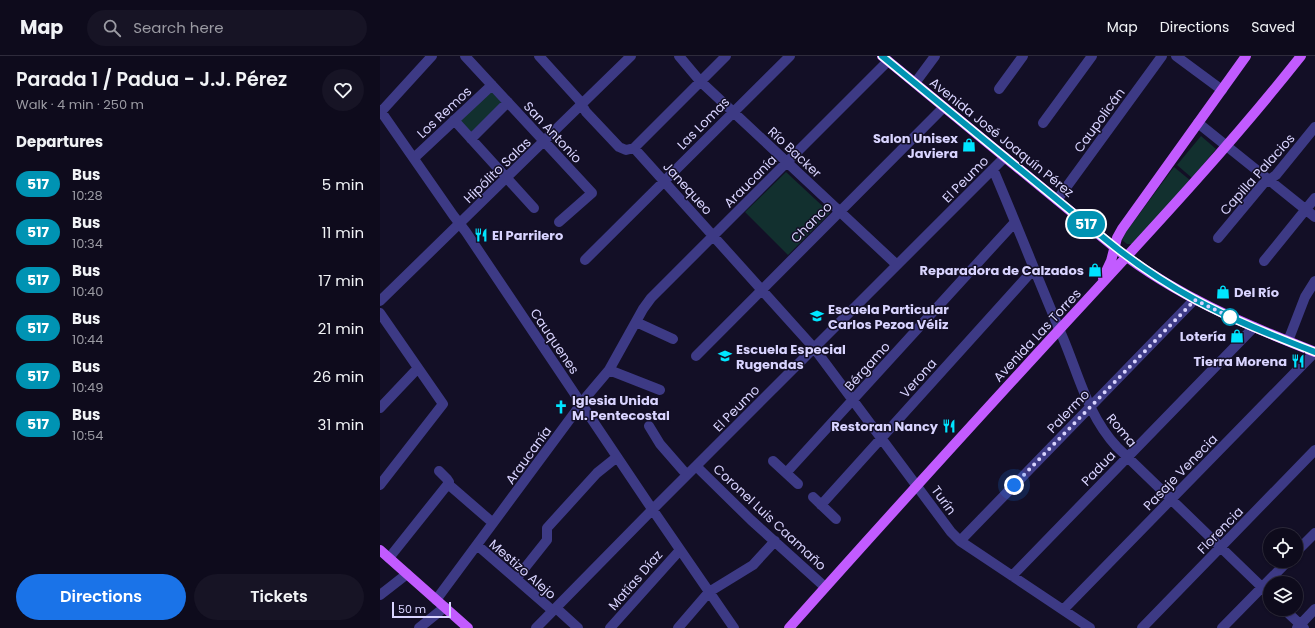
<!DOCTYPE html>
<meta charset="utf-8">
<style>
:root{--surface:#0e0b1c;--page:#171425;--text:#f1f3f6;--muted:#9b9ba3;--line:#2e2b3b;--accent:#1a73e8}
body{margin:0;font-family:Poppins,sans-serif;background:var(--page);color:var(--text);height:100vh;display:flex;flex-direction:column;font-size:15px;white-space:nowrap}
*{box-sizing:border-box;margin:0}
p{font-size:13px;color:var(--muted)}
.icon{flex:none;width:22px;height:22px;fill:none;stroke:currentColor;stroke-width:2;stroke-linecap:round;stroke-linejoin:round}
.map{position:relative;flex:1;overflow:hidden}
.sheet{display:flex;flex-direction:column;background:var(--surface);width:380px}
.sheet>*{flex:none}
.badge{padding:0 8px;border-radius:13px;font-size:14px;line-height:26px}
.tools{position:absolute;left:883px;top:472px;display:grid;gap:8px}
.tools a{display:grid;place-items:center;width:40px;height:40px;border-radius:50%;background:var(--surface);box-shadow:0 1px 3px #0004,0 0 0 1px var(--line);font-size:20px}
.scale{position:absolute;left:12px;bottom:10px;width:59px;box-sizing:border-box;padding-left:4px;border:2px solid #d9d4ff;border-top:0;font-size:11px;line-height:14px;white-space:nowrap;color:#d9d4ff;-webkit-text-stroke:3px #130f26;paint-order:stroke}
.you{position:absolute;width:20px;height:20px;margin:-10px;border:3px solid #fff;border-radius:50%;background:#1a73e8;box-shadow:0 0 0 6px #1a73e833}
.map>.badge{position:absolute;translate:-50% -50%;box-shadow:0 0 0 2px #fff}
h2{padding:0 16px;font-size:15px;line-height:36px}
.round{display:grid;place-items:center;flex:none;width:42px;height:42px;border-radius:21px;background:var(--page)}
.overview{display:flex;align-items:center;justify-content:space-between;height:68px;padding:0 16px}
h1{font-size:19px;font-weight:600;line-height:30px}
.button{display:flex;gap:8px;margin-top:auto;padding:8px 16px}
.button a{flex:1;height:46px;border-radius:24px;background:var(--accent);color:#fff;font-size:16px;font-weight:600;line-height:46px;text-align:center}
.button a+a{background:var(--page);color:var(--text)}
ul{padding:0;list-style:none}
li{display:flex;align-items:center;gap:12px;height:48px;padding:0 16px}
li div{flex:1}
li b{display:block;font-size:15px}
li em{font-style:normal}
li .badge{min-width:44px;font-weight:700;text-align:center}
header{display:flex;align-items:center;gap:24px;box-sizing:border-box;height:56px;padding:0 20px;background:var(--surface);border-bottom:1px solid var(--line)}
header strong{font-size:19px}
nav{display:flex;gap:22px;margin-inline-start:auto;font-size:14px}
.search{width:280px;height:36px;background:var(--page);display:flex;align-items:center;gap:10px;box-sizing:border-box;padding:0 14px;border-radius:22px;color:var(--muted);font-size:15px}
main{display:flex;flex:1;min-height:0}
.map>svg:first-child{display:block}
</style>
<header>
<strong>Map</strong>
<div class="search"><svg class="icon" aria-label="search" viewBox="0 0 24 24"><circle cx="10" cy="10" r="6"/><path d="M15 15l6 6"/></svg>Search here</div>
<nav><a>Map</a><a>Directions</a><a>Saved</a></nav>
</header>
<main>
<section class="sheet">
<div class="overview"><div><h1>Parada 1 / Padua - J.J. Pérez</h1><p>Walk · 4 min · 250 m</p></div><a class="round"><svg class="icon" aria-label="heart" viewBox="0 0 24 24"><path d="M12 20l-8-8c-3-5 5-10 8-4 3-6 11-1 8 4z"/></svg></a></div>
<h2>Departures</h2>
<ul>
<li><span class="badge" style="background:#0093b3;color:#fff">517</span><div><b>Bus</b><p>10:28</p></div><em>5 min</em></li>
<li><span class="badge" style="background:#0093b3;color:#fff">517</span><div><b>Bus</b><p>10:34</p></div><em>11 min</em></li>
<li><span class="badge" style="background:#0093b3;color:#fff">517</span><div><b>Bus</b><p>10:40</p></div><em>17 min</em></li>
<li><span class="badge" style="background:#0093b3;color:#fff">517</span><div><b>Bus</b><p>10:44</p></div><em>21 min</em></li>
<li><span class="badge" style="background:#0093b3;color:#fff">517</span><div><b>Bus</b><p>10:49</p></div><em>26 min</em></li>
<li><span class="badge" style="background:#0093b3;color:#fff">517</span><div><b>Bus</b><p>10:54</p></div><em>31 min</em></li>
</ul>
<div class="button"><a>Directions</a><a>Tickets</a></div>
</section>
<div class="map">
<svg width="935" height="572" viewBox="0 0 935 572">
<rect width="100%" height="100%" fill="#130f26"/>
<path fill="#12302f" d="M111,35L122,47L90,77L79,65Z
M821,80L836,93L812,122L797,109Z
M794,111L811,125L753,188H747L742,184L746,176Z
M406,116L450,157L408,199L365,156Z"/>
<g fill="none" stroke-linecap="round" stroke-linejoin="round">
<path stroke="#3d3a85" stroke-width="10" d="M85,0L212,137L179,166
M159,0L199,44L206,56L239,91L246,94L254,92L346,0
M299,0L320,25L517,209
M796,0L842,34
M535,27L555,0
M619,33L643,0
M0,54L73,159L86,176L268,447L354,572
M0,57L52,0
M74,64L154,152
M663,67L712,0
M818,67L935,161
M91,83L128,46
M254,92L434,292L571,476L580,485L710,572
M34,102L112,29
M613,113C637,169 659,226 683,282C699,320 708,360 737,391L890,539
M677,144L782,0
M838,182L883,128L896,119L935,71
M205,204L410,0
M884,205L935,142
M0,245L251,0
M0,257L63,348L0,429
M256,266L293,283
M908,285L925,241L935,225
M316,300L564,51
M229,314L280,334
M0,352L38,312
M269,370L280,388L307,419
M393,405L418,428
M316,410L371,464L445,531
M59,415L67,423L69,426L68,428L113,467
M406,417L635,166
M433,441L456,463
M441,449L654,213
M580,485L815,243
M97,489L173,555
M916,496L935,477
M9,502L68,428
M632,520L874,271
M136,523L167,484V472L217,417L237,401
M0,539L27,518
M56,544L207,340L229,314L263,253L271,242L508,5
M176,552L198,572
M904,553L924,572
M683,554L935,296
M39,572L65,551
M156,572L272,454L625,101
M230,572L300,494
M298,572L329,536L373,509L395,485
M762,572L935,394
M842,572L908,505
M917,572L935,553"/>
<path stroke="#c25bff" stroke-width="10" d="M502,0L734,191C794,239 864,268 935,296
M723,222L731,205L737,182L742,173L866,0
M0,494L88,572
M409,572C498,472 588,373 678,275C761,185 845,96 921,0"/>
</g>
<g fill="none" stroke-linecap="round" stroke-linejoin="round">
<g stroke="#fff" stroke-width="9">
<path id="line" d="M502,0L725,183C753,206 783,226 814,243C853,264 894,280 935,296"/>
</g>
<use href="#line" stroke="#0093b3" stroke-width="6"/>
<path stroke="#d9d4ff" stroke-width="4" stroke-dasharray="0 7.2" d="M634,429L815,244L850,261"/>
</g>
<defs>
<g id="shop-bare" transform="scale(1.08)"><path d="M-5-2.5h2.3a2.7 3.5 0 0 1 5.4 0H5L5.5 6h-11ZM-1.5-2.5h3a1.5 2.3 0 0 0-3 0Z" fill="#00e5ff" stroke="#130f26" stroke-width="2.5" paint-order="stroke"/></g>
<g id="restaurant-bare" transform="scale(1.08)"><path d="M-5-6h1v4h1v-4h1v4h1v-4h1v5L-1.5 .5V6h-2V.5L-5-1ZM5-6V6H3V1.5H1.5Q1.5-4 5-6Z" fill="#00e5ff" stroke="#130f26" stroke-width="2.5" paint-order="stroke"/></g>
<g id="school-bare" transform="scale(1.08)"><path d="M0-5L7-2L0 1L-7-2ZM-4 1L0 2.5L4 1V4Q0 6-4 4Z" fill="#00e5ff" stroke="#130f26" stroke-width="2.5" paint-order="stroke"/></g>
<g id="church-bare" transform="scale(1.08)"><path d="M-1.2-6h2.4v3.5h3.3v2.4h-3.3V6h-2.4V-.1h-3.3v-2.4h3.3Z" fill="#00e5ff" stroke="#130f26" stroke-width="2.5" paint-order="stroke"/></g>
</defs>
<g fill-rule="evenodd">
<use href="#shop-bare" x="589" y="89"/>
<use href="#restaurant-bare" x="101" y="179"/>
<use href="#shop-bare" x="715" y="214"/>
<use href="#shop-bare" x="843" y="236"/>
<use href="#school-bare" x="437" y="260"/>
<use href="#shop-bare" x="857" y="280"/>
<use href="#school-bare" x="345" y="300"/>
<use href="#restaurant-bare" x="918" y="305"/>
<use href="#church-bare" x="181" y="351"/>
<use href="#restaurant-bare" x="569" y="370"/>
</g>
<circle fill="#fff" stroke="#0093b3" stroke-width="2" cx="850" cy="261" r="8"/>
<g text-anchor="middle" stroke-width="3" stroke-linejoin="round" paint-order="stroke">
<g font-size="13" fill="#d9d4ff" stroke="#130f26">
<text transform="translate(64 56) rotate(-43)" y="5">Los Remos</text>
<text transform="translate(719 64) rotate(-54)" y="5">Caupolicán</text>
<text transform="translate(323 67) rotate(-45)" y="5">Las Lomas</text>
<text transform="translate(173 76) rotate(47)" y="5">San Antonio</text>
<text transform="translate(622 81) rotate(39)" y="5">Avenida José Joaquín Pérez</text>
<text transform="translate(415 96) rotate(43)" y="5">Río Backer</text>
<text transform="translate(117 114) rotate(-44)" y="5">Hipólito Salas</text>
<text transform="translate(877 118) rotate(-48)" y="5">Capilla Palacios</text>
<text transform="translate(585 123) rotate(-45)" y="5">El Peumo</text>
<text transform="translate(370 125) rotate(-45)" y="5">Araucanía</text>
<text transform="translate(308 132) rotate(48)" y="5">Janequeo</text>
<text transform="translate(431 166) rotate(-45)" y="5">Chanco</text>
<text transform="translate(657 279) rotate(-47)" y="5">Avenida Las Torres</text>
<text transform="translate(175 285) rotate(56)" y="5">Cauquenes</text>
<text transform="translate(487 310) rotate(-48)" y="5">Bérgamo</text>
<text transform="translate(538 322) rotate(-48)" y="5">Verona</text>
<text transform="translate(356 352) rotate(-45)" y="5">El Peumo</text>
<text transform="translate(688 355) rotate(-46)" y="5">Palermo</text>
<text transform="translate(742 374) rotate(50)" y="5">Roma</text>
<text transform="translate(148 399) rotate(-54)" y="5">Araucanía</text>
<text transform="translate(718 412) rotate(-46)" y="5">Padua</text>
<text transform="translate(800 416) rotate(-46)" y="5">Pasaje Venecia</text>
<text transform="translate(564 444) rotate(54)" y="5">Turín</text>
<text transform="translate(390 461) rotate(43)" y="5">Coronel Luis Caamaño</text>
<text transform="translate(840 474) rotate(-46)" y="5">Florencia</text>
<text transform="translate(143 513) rotate(41)" y="5">Mestizo Alejo</text>
<text transform="translate(255 524) rotate(-49)" y="5">Matías Díaz</text>
</g>
<g font-size="13" font-weight="bold" fill="#d9d4ff" stroke="#130f26" text-anchor="end">
<text x="578" y="87">Salon Unisex<tspan x="578" dy="15">Javiera</tspan></text>
<text x="112" y="184" text-anchor="start">El Parrilero</text>
<text x="704" y="219">Reparadora de Calzados</text>
<text x="854" y="241" text-anchor="start">Del Río</text>
<text x="448" y="258" text-anchor="start">Escuela Particular<tspan x="448" dy="15">Carlos Pezoa Véliz</tspan></text>
<text x="846" y="285">Lotería</text>
<text x="356" y="298" text-anchor="start">Escuela Especial<tspan x="356" dy="15">Rugendas</tspan></text>
<text x="907" y="310">Tierra Morena</text>
<text x="192" y="349" text-anchor="start">Iglesia Unida<tspan x="192" dy="15">M. Pentecostal</tspan></text>
<text x="558" y="375">Restoran Nancy</text>
</g>
</g>
</svg>
<div class="tools">
<a><svg class="icon" aria-label="locate" viewBox="0 0 24 24"><circle cx="12" cy="12" r="6"/><path d="M12 2v4M12 18v4M2 12h4M18 12h4"/></svg></a>
<a><svg class="icon" aria-label="layers" viewBox="0 0 24 24"><path d="M12 4l9 5-9 5-9-5zM3 14l9 5 9-5"/></svg></a>
</div>
<div class="scale">50 m</div>
<div class="you" style="left:634px;top:429px"></div>
<b class="badge" style="left:706px;top:168px;background:#0093b3;color:#fff">517</b>
</div>
</main>
